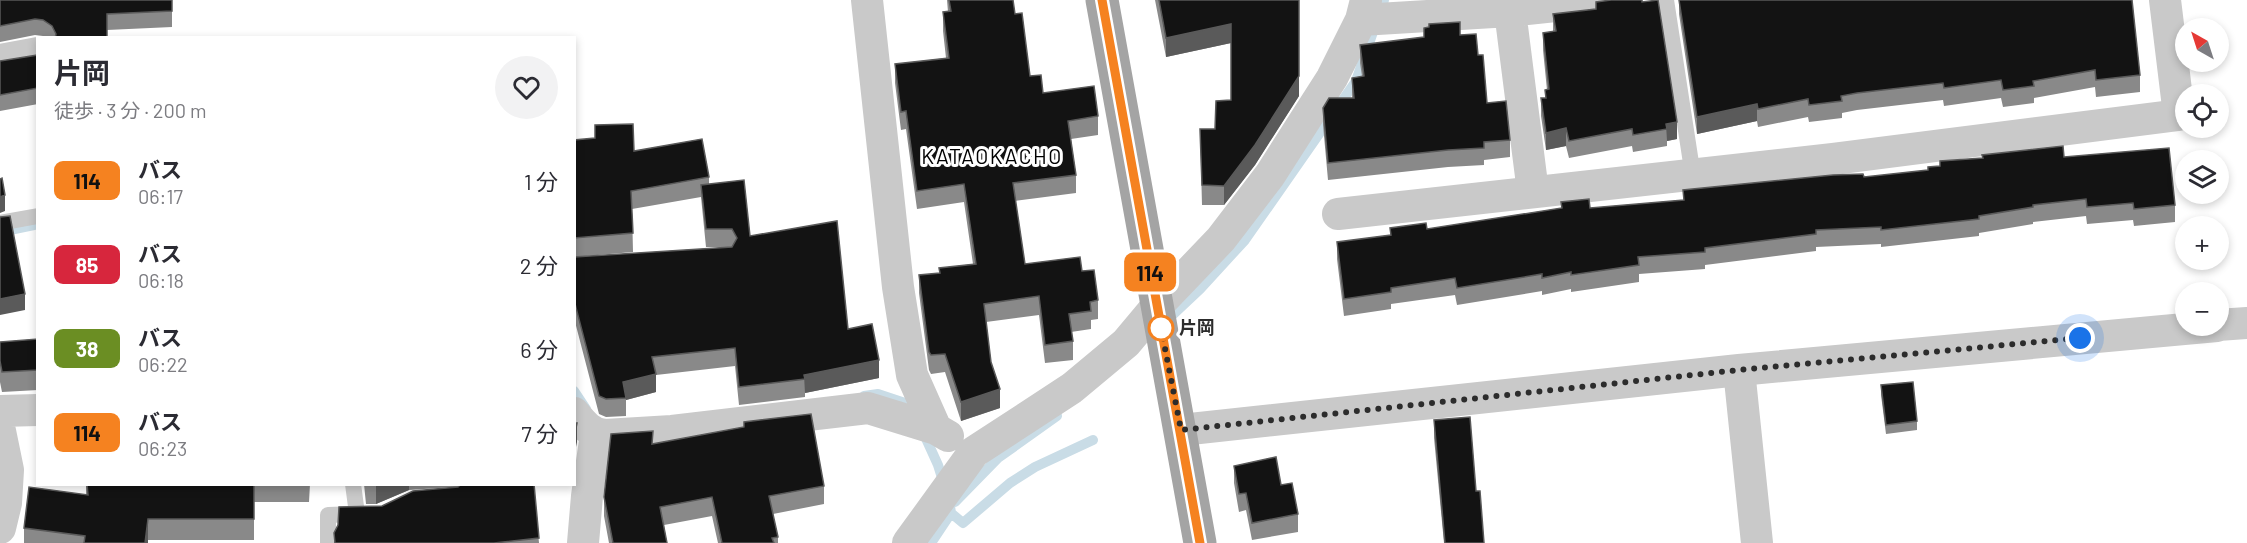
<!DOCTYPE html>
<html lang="ja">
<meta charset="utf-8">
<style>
:root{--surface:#fff;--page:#f2f2f3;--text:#2b2b33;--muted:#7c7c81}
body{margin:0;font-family:Barlow,"Noto Sans JP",sans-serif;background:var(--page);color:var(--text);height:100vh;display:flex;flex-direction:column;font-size:22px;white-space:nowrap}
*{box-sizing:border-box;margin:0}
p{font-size:20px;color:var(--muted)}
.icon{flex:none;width:33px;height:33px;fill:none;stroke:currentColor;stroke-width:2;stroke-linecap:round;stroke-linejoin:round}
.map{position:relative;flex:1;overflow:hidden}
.drawer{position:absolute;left:36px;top:36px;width:540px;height:450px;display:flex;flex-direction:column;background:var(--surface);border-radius:0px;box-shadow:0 3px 9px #0003}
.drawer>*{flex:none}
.badge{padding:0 12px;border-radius:9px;font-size:21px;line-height:39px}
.needle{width:39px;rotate:321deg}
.buttons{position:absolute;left:2175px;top:18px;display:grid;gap:12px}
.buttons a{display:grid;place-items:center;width:54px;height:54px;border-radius:50%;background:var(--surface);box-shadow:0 3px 9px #0003;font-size:30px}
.you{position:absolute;width:30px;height:30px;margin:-15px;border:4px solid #fff;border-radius:50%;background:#1a73e8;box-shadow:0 0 0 9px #1a73e833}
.map>.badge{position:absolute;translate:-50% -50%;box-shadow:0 0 0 3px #fff}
.round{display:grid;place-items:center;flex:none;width:63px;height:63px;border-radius:32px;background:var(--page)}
.summary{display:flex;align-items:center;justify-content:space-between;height:102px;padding:0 18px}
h1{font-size:28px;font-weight:700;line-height:45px}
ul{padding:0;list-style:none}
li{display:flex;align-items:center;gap:18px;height:84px;padding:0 18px}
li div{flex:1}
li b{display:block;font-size:22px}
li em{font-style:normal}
li .badge{min-width:66px;font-weight:700;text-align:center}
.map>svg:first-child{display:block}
</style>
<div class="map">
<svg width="2247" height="543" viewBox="0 0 2247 543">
<rect width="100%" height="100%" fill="#fff"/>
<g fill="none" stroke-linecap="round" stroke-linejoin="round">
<path stroke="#c9dce6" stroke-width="10" d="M0,232L34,225
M1166,321L1200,289L1245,240L1356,81L1384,0
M574,391L586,409
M864,396L878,394L911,405L914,412
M923,432L938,465L944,484
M949,499L951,513L963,523L1010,483L1035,467L1093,440
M955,502L998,458L1057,416
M931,543L951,513"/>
<path stroke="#c9c9c9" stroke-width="16" d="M1666,0L1693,176
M0,223L38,216
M328,543V515L357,514L353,484"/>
<path stroke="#c9c9c9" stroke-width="32" d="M867,0L898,287L912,375L936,429
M1510,11L1533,192
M1361,20L1510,11L1612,0
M0,60L38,53
M1338,214L1833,159L2179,115L2165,0
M2218,325L2247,323
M1739,370L1757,543
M0,411L38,410
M574,413C583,424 591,434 605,435L672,431L868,408L936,429L948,436
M1181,430L1739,370L2217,326
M0,431L8,470L6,503L0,528
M583,543L587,496L596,434
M908,543L974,452L1072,388L1126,343L1157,306L1221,239L1270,175L1332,78L1361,20L1366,0"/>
<path stroke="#a4a4a4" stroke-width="33" d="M1102,0L1200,543"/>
</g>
<path fill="#898989" d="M0,0L172,11V27L107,30V38H46L43,36L35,35L0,42Z
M947,0H1013L1015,14L1030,76L1043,93L1098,116V135L1071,139L1076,175V193L1015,201L1025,264L1082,271L1098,300V319L1091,320V329L1071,332L1073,341V360L1045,363L1039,315L986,322L991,362L1000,408L961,421L945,372L931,374L929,370L919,293V275L939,273V268L973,264L964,202L917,209L906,129L901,130L895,83V64L946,58L943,31V12H948Z
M1155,0H1299V96L1255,165L1224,205H1202L1200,129H1215L1231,100V43L1166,57Z
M1679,0H2132L2140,75V92L2096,97L2095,87L2034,98V103L2003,107L2001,98L1944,106L1943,100L1857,110L1842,113V118L1809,122L1808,117L1758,127L1757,121L1697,134L1679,14Z
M1596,2L1677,139L1667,141V146L1633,152L1632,146L1569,158L1566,146L1546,150L1541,116V98H1545V90H1547L1543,50V33L1553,31V14L1596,9Z
M1424,28L1460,35L1478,55L1487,103L1510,140V157L1484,160V165L1448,167L1328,180L1323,125V108L1352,98V78L1362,76L1360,63V45L1424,37Z
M38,55V104L0,111V61Z
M574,140L634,151L709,177V184L750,236L848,329L879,378L805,393V397L739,405L735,366L656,375V392L626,400V416L606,417L599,414L574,318V257L731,247H706L701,197L632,209L633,252L574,257Z
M2064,157L2175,205V222L2134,226L2133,220L2087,224L2086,216L2033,222V224L1979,233V236L1881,247V244L1816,247V251L1705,265V269L1639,274V282L1571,292V289L1542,295V291L1457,305L1455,295L1391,304V309L1344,316L1337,259V242L1390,235V228L1427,229L1561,208V202L1590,208L1683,200V190L1864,177Z
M38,339V390L2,392L0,382V342Z
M1881,385L1917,421V430L1886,434L1881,395Z
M1434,420L1476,491L1484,543H1444L1434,438Z
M744,422L824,486V504L773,514L778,537V543H718L712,516L664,525L667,543H609L604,516V497L653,444L744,427Z
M1234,466L1281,485L1298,514V532L1252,540L1246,510L1239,512L1234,483Z
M86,484H310L309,502H254V540H148V543H24V528L86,495Z
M364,484H549L534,485L539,543H334V533L382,506L456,487H453L409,490L376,504H366Z"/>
<path fill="#5a5a5a" d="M1231,24V43L1166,57V38Z
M1299,76V96L1255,165L1224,205V186Z
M1757,104V121L1697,134V117Z
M1677,122V139L1667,141L1666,124Z
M1566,128V146L1546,150V133Z
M5,195V211L0,213V197Z
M25,294V310L0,315V299Z
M879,360V378L805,393L804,375Z
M656,374V392L626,400L623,382Z
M1000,389V408L961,421V402Z
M577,423V442L574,457V438Z
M378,484H409V490L376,504V486Z
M148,519V543H145Z"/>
<path fill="#131313" stroke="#5a5a5a" stroke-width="1.5" d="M0,0H172V11L107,14V38H55L56,34L52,26L43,20L35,19L0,26Z
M949,0H1013L1015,14L1022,13L1030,76L1041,75L1043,93L1094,86L1098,116L1068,121L1076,175L1013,183L1025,264L1080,257L1082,271L1094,270L1098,300L1090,302L1091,311L1069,314L1073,341L1045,345L1039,296L984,304L991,362L1000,389L961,402L945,354L931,355L929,352L919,275L940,273L939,268L976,264L964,184L917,191L906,111L901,112L895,64L949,58L943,12L951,11Z
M1159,0H1299V76L1255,145L1224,186L1202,185L1200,129H1215L1216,101L1231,100V24L1166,38Z
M1611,0H1642V2L1658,0L1677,122L1666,124L1667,129L1633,135L1632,129L1569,141L1566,128L1546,133L1541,98H1546L1545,90L1549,89L1543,33L1556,31L1553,14L1596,9V2Z
M1679,0H2132L2140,75L2096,80L2095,70L2033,81L2034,86L2003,90L2001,80L1944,88L1943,83L1857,93L1841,96L1842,101L1809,105L1808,99L1758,109L1757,104L1697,117Z
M1460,22V35L1476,34L1478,55H1483L1487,103L1506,101L1510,140L1484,142V148L1448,150L1328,163L1323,108L1329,98H1354L1352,78L1364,76L1360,45L1424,37V28L1429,27V24Z
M38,55V88L0,95V61Z
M633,124L634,151L702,139L709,177L631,191L633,233L574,238V140L595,138V125Z
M2063,146L2064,157L2169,148L2175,205L2134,209L2133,203L2087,207L2086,199L2033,205V207L1979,216V219L1881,230V227L1816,230V234L1705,248V252L1638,257L1639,265L1571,275V272L1542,278V274L1457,288L1455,278L1391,288V292L1344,299L1337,242L1391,235L1390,228L1426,223L1427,229L1562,208L1561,202L1589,199L1590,208L1684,200L1683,190L1833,175L1863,174L1864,177L1928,170V167L1940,166V161L1983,158L1982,155Z
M2,178L5,195L0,197V179Z
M744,180L750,236L837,221L848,329L872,324L879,360L804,375L805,379L739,387L735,348L652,357L656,374L623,382L626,398L606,399L599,396L574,300V257L732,247L737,238L732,229H706L701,185Z
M10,216L25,294L0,299V217Z
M38,339V370L2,372L0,361V342Z
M1913,382L1917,421L1886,425L1881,385Z
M811,414L824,486L769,496L778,537L772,538L774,543H722L712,497L660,507L667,543H613L604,497L611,434L653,431L652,444L744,427V422Z
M1470,417L1476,491H1480L1484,543H1445L1434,420Z
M574,423H577L574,438Z
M1276,457L1281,485L1292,483L1298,514L1252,523L1246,493L1239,494L1234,466Z
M87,484H254V519H148L145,543H84L85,536L24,528L29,487L88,495Z
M461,484H534L539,538L494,543H335L334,533L338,525L339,507L382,506L413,491L458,487Z"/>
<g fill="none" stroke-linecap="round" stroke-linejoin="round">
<g stroke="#fff" stroke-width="14">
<path id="line" d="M1102,0L1200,543"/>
</g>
<use href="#line" stroke="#f58220" stroke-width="9"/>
<path stroke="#2c2c2c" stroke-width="6" stroke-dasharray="0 10.8" d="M1161,328L1181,430L1739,370L2080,338"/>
</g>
<circle fill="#fff" stroke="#f58220" stroke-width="3" cx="1161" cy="328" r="12"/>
<g text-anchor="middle" stroke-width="6" stroke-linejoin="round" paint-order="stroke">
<g font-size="18" font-weight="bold" fill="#2c2c2c" stroke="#fff" text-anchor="start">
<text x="1179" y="334">片岡</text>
</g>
<g font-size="21" letter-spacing="1.5" fill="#000" stroke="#fff">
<text x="992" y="164">KATAOKACHO</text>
</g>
</g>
</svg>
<div class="buttons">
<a><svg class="needle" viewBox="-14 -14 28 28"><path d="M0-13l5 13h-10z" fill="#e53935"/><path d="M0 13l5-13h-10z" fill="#7c7c81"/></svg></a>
<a><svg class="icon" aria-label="locate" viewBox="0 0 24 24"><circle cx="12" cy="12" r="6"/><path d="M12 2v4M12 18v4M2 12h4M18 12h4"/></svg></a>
<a><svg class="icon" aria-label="layers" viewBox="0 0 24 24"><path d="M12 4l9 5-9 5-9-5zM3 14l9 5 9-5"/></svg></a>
<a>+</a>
<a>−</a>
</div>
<div class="you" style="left:2080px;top:338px"></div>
<b class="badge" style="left:1150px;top:272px;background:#f58220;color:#111">114</b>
<section class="drawer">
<div class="summary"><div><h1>片岡</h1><p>徒歩 · 3 分 · 200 m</p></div><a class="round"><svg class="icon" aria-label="heart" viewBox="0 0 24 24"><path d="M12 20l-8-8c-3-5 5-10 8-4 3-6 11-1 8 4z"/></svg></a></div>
<ul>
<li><span class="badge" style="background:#f58220;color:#111">114</span><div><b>バス</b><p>06:17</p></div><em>1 分</em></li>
<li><span class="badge" style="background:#d7263d;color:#fff">85</span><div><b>バス</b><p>06:18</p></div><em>2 分</em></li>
<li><span class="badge" style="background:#6b8e23;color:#fff">38</span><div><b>バス</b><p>06:22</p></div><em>6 分</em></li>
<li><span class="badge" style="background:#f58220;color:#111">114</span><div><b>バス</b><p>06:23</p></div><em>7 分</em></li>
</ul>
</section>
</div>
